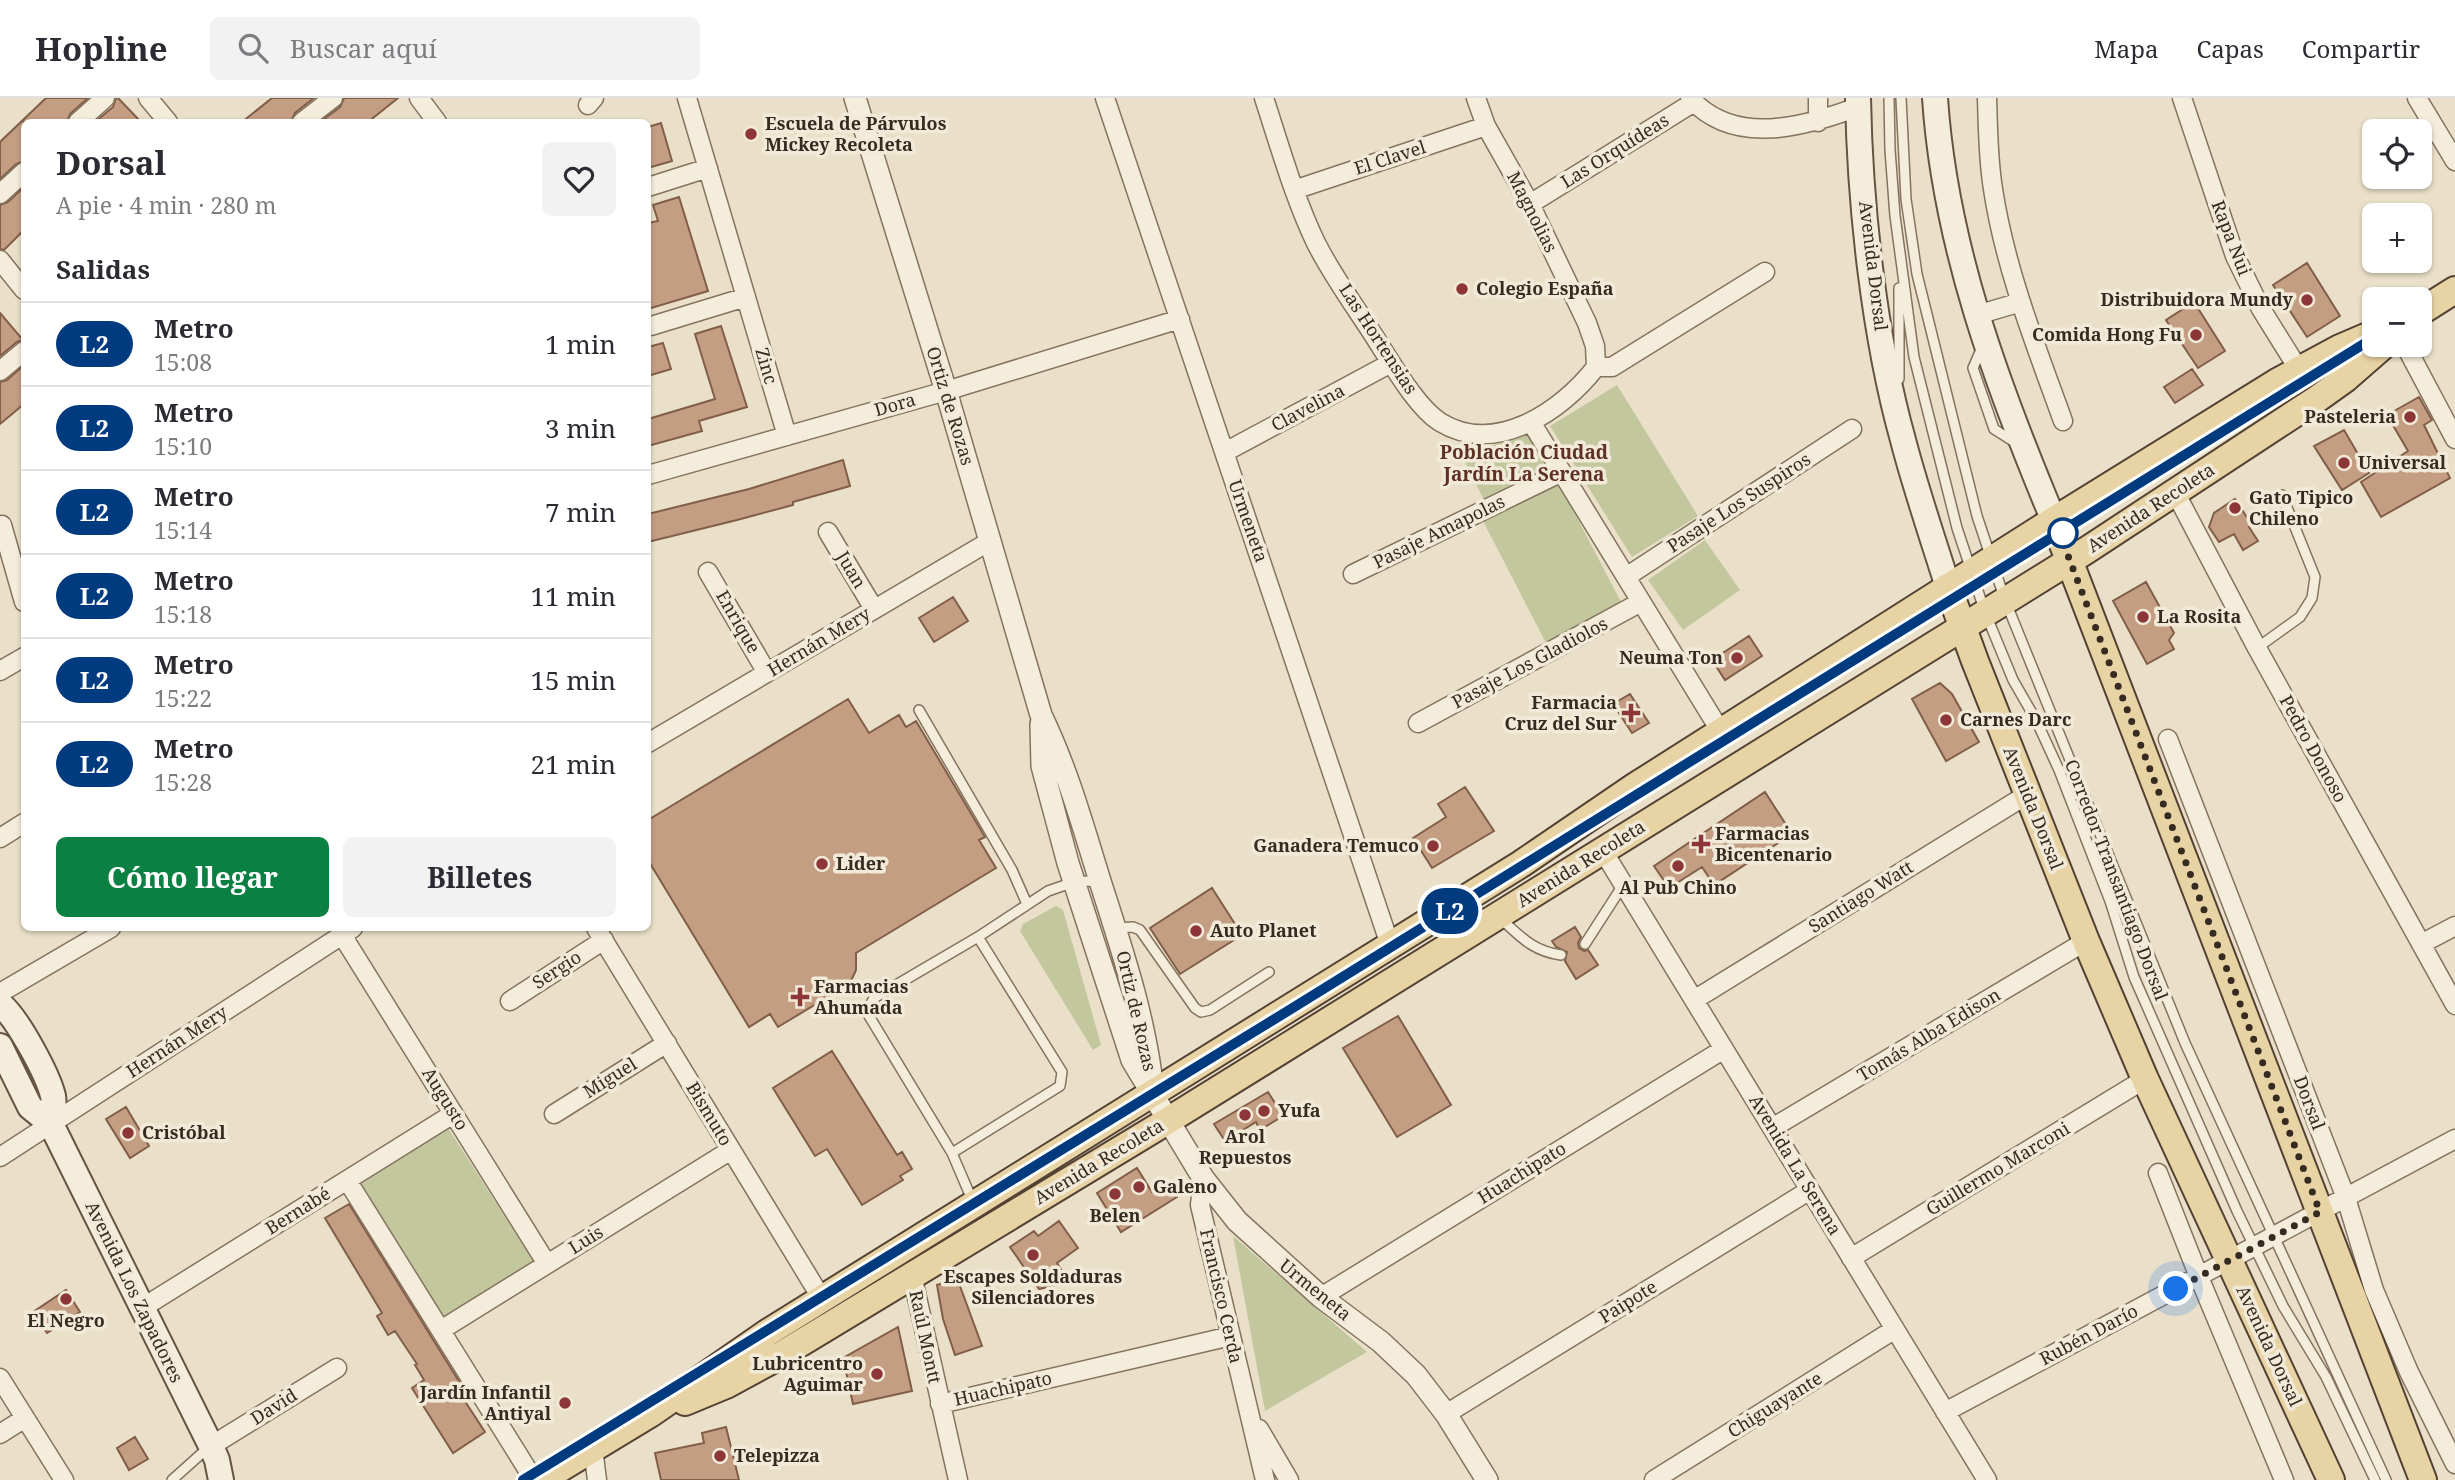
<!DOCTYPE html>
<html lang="es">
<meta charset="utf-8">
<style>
:root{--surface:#fff;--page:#f2f2f3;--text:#2b2b33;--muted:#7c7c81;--line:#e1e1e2;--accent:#0b8043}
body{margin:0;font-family:"Noto Serif",serif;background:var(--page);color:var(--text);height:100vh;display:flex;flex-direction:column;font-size:26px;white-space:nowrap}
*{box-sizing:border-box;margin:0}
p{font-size:23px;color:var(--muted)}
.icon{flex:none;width:38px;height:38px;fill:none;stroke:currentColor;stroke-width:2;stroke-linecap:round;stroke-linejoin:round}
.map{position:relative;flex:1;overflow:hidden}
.details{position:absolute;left:21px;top:21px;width:630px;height:812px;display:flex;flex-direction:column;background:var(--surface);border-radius:10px;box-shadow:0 2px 5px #0004}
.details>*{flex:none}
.badge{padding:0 14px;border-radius:23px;font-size:24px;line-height:46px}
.fabs{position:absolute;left:2362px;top:21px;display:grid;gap:14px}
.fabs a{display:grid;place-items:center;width:70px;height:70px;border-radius:10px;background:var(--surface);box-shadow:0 2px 5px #0004;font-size:35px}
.you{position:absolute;width:35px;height:35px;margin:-18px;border:5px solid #fff;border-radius:50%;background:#1a73e8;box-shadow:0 0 0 10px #1a73e833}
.map>.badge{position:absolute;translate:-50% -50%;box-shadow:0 0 0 4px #fff}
h2{padding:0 35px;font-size:26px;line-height:63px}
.round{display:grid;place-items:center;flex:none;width:74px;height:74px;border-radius:10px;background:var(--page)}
.summary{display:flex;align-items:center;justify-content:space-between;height:119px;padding:0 35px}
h1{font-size:33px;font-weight:700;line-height:52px}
.button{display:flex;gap:14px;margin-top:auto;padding:14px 35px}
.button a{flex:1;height:80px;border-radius:10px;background:var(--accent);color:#fff;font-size:28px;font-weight:700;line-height:80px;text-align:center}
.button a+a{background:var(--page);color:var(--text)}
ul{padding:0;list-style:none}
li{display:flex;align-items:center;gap:21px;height:84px;padding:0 35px;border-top:2px solid var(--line)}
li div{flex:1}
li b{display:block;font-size:26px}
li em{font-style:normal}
li .badge{min-width:77px;font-weight:700;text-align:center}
header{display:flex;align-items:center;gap:42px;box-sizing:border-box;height:98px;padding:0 35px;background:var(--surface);border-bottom:2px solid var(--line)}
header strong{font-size:33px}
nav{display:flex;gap:38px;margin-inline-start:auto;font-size:24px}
.search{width:490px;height:63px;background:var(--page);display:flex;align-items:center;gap:18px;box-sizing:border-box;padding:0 24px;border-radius:10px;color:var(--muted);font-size:26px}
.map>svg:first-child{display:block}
</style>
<header>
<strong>Hopline</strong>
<div class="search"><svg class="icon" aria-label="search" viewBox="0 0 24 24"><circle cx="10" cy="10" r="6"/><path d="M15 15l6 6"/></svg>Buscar aquí</div>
<nav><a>Mapa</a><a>Capas</a><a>Compartir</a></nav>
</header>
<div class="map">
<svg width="2455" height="1382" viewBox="0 0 2455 1382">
<rect width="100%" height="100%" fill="#eae0c9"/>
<path fill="#c2c79e" d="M1617,287L1698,418L1632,459L1550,328Z
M1529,329L1550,370L1484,402L1457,348L1487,350Z
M1558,383L1622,506L1546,545L1483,423Z
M1705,442L1740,492L1683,532L1648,482Z
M1056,808L1063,812L1101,947L1093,952L1020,833L1023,826Z
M448,1030L536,1167L446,1224L359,1087Z
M1233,1138L1367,1254L1265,1313Z"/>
<path fill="#c49e83" stroke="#815e48" stroke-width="2" d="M46,0H88L70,16L67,24H24V63L16,66L0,81V44Z
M116,0H118L141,24H95L113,9Z
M272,0H314L295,15L291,24H242Z
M344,0H398L368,24H320L340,9Z
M661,25L672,63L648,70V29Z
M24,89V132L4,152L0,151V107L8,104Z
M679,99L708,193L648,211V125L658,123L653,107Z
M2307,165L2340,218L2307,239L2273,187Z
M2194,204L2225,253L2198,270L2166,222Z
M0,215L23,242L17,244L0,258Z
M721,228L747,309L699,323L702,333L648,348V321L715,301L695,236Z
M663,245L671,271L648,278V249Z
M24,267V306L0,326V284L7,282Z
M2192,271L2203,287L2175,305L2164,289Z
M2419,299L2432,322L2424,327L2450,380L2381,419L2361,384L2408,353L2387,317Z
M2344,332L2369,375L2342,392L2314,348Z
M843,362L850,388L793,404V407L737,422L648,444V416L749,391Z
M2235,401L2252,427L2249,429L2258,443L2243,452L2234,436L2219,444L2209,429L2214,415Z
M2146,484L2174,535L2169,542L2174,551L2147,566L2113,503Z
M953,499L968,523L934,544L919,520Z
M1749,538L1762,558L1725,582L1712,562Z
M1940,585L1952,596L1979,644L1946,663L1912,601Z
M1630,596L1649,625L1632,635L1613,606Z
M848,601L869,635L899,617L906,629L916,623L985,739L979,742L996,770L856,855V872L852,881L841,891L778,929L770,916L749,929L648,762V722Z
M1465,689L1494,733L1432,770L1413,740L1446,719L1438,706Z
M1765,694L1792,736L1714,787L1702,769L1669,790L1654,768Z
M1212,790L1242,837L1180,876L1150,830Z
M1575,829L1581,839L1578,845L1579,850L1584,853L1588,852L1598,867L1576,881L1565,863L1567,854L1556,849L1552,843Z
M1398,918L1451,1007L1397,1039L1343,950Z
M832,953L897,1057L902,1054L912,1071L900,1078L903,1082L862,1107L827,1051L815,1058L773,990Z
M1268,994L1283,1018L1260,1032L1256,1024L1225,1043L1214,1026Z
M126,1009L149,1048L130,1060L106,1021Z
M1137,1070L1152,1094L1168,1084L1177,1099L1121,1134L1097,1095Z
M349,1106L460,1285L455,1288L485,1334L453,1355L412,1290L424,1282L415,1267L417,1266L395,1233L388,1237L377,1218L382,1215L325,1120Z
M1059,1123L1078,1150L1057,1165L1069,1184L1039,1191L1010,1149L1034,1133L1038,1138Z
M957,1180L982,1248L955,1257L943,1221L937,1187Z
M66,1192L80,1214L47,1235L33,1214Z
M898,1229L912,1293L853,1306L843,1260Z
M726,1329L739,1382H661L655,1355L704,1345L702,1335Z
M135,1339L148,1361L129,1372L117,1350Z"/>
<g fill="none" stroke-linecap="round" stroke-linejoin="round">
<g stroke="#84735f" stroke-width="12">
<path id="service" d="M1889,0L1890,52L1895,118L1914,259L1957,430L1985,514L2013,582L2036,622L2059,672L2110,803L2134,879L2237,1113L2283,1208L2326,1279L2375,1382
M1901,0L1906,101L1917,176L1977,418L2005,502L2185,945L2386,1382
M1983,247L1973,270L1994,331L2016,345
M1899,281V190
M2257,550L2300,519L2312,500L2315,479L2282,397
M919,612L1012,772L1027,806
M1499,819C1520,838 1532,853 1561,857
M1116,830L1133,829L1140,832L1195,910L1201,914L1210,912L1269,874
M1585,846L1623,787
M952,1055L1060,988L1062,974L978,839
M973,1104L952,1055L869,918V909L874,900L978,839L1048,793L1074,784L1089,783L1099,785
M172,1382L210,1348"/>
</g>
<g stroke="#84735f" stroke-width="21">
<path id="minor" d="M148,0L168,24
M419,0L437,24
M687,0L787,338
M1105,0L1390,847
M1264,0C1280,49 1294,99 1316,145C1334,181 1360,215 1381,249C1395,271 1418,310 1440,324C1495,358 1561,314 1596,269
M1476,0L1486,28L1530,106L1587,225L1595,248L1596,269
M1690,0C1735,50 1805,28 1858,9
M1987,0C1988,30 1988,61 1993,91C2005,171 2036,248 2063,323
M2182,0L2235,158L2261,211L2299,272
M2417,0L2455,63
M588,7L594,0
M78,24L105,0
M302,24L333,0
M1818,24V0
M648,89L708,70
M1294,92L1486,28
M0,96L24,74
M1530,106L1694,4
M0,162L24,192
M1977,217L2021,204
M651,228L746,199
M2405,247L2455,341
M1596,269H1612L1765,174
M0,273L24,253
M1531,324L1721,634
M1225,354L1391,265
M648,377L946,293L1180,221
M2175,394L2257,550L2455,907
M2,427L24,504
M828,434L874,511
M708,474L767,575
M1353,476L1562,374
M1626,479L1852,331
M0,573L24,559
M1418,625L1641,504
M2168,641L2346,1100L2374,1192L2409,1274L2455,1366
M648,645L990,443
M0,740L24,725
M1603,753L1987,1382
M596,830L822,1201
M342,837L547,1166
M2421,846L2455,828
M0,895L111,830
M1694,902L2028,696
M510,903L604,842
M554,1016L667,945
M1772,1030L2086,843
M0,1059L353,830
M2158,1075L2199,1179L2284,1382
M1203,1080L1200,1107L1265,1382
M347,1082L534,1382
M1851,1160L2145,981
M912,1177L958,1382
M1321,1199L1724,951
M142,1210L453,1016
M441,1232L731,1052
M0,1280L64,1382
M940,1306L1231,1238
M1945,1314L2455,1041
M1446,1316L1810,1092
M1259,1331L1289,1382
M0,1336L25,1320
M211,1348L337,1270
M593,1350L597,1382
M1654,1382L1895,1231"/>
</g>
<g stroke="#84735f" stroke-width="24">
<path id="tertiary" d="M855,0L946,293L1041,617C1067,671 1082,725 1100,783C1122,852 1146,922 1153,994
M1041,626L1042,668L1068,765L1132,962L1203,1080L1237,1123L1321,1199L1381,1244L1416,1277L1446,1316L1487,1382"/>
</g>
<g stroke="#665442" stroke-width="28">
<path id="secondary" d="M1858,0C1860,108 1874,238 1903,342C1916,392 1933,441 1948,489
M1935,0C1945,148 1997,287 2054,423
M0,906C17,919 48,977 53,998C55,1007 52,1017 51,1026
M0,948L30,1009L51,1026L211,1348L217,1362L221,1382"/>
</g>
<g stroke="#534233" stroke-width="30">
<path id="primary" d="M2420,214L2455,192
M2054,423L2423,1382
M1948,489L1975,563L2086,843L2145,981L2331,1382
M685,1304L726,1287L776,1260L1169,1022L2087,452L2317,301L2345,281L2384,247
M541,1382L650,1316L767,1235L1521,766L1634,689L2043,429L2277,284L2340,250L2375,235"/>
</g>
<use href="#service" stroke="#f5eddb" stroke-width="9"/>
<use href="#minor" stroke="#f5eddb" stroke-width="18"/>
<use href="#tertiary" stroke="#f5eddb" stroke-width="21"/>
<use href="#secondary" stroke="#f5eddb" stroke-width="24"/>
<use href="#primary" stroke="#e8d3a5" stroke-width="26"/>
</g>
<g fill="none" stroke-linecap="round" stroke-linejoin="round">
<g stroke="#fff" stroke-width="16">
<path id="line" d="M523,1382L1291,911L2375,239"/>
</g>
<use href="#line" stroke="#003b80" stroke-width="10"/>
<path stroke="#362b21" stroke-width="7" stroke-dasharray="0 12.6" d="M2063,435L2062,442L2320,1114L2176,1191"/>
</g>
<g fill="#8c3637" stroke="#f2ead8" stroke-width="2.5">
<circle cx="751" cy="36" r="7"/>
<circle cx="1462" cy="191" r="7"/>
<circle cx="2307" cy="202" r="7"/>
<circle cx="2196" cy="237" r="7"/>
<circle cx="2410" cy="319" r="7"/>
<circle cx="2344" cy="365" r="7"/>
<circle cx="2235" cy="410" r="7"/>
<circle cx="2143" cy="519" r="7"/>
<circle cx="1737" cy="560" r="7"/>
<path d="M1627.5 604.5h7v7h7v7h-7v7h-7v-7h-7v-7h7z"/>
<circle cx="1946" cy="622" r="7"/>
<path d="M1697.5 735.5h7v7h7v7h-7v7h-7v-7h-7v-7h7z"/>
<circle cx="1433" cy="748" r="7"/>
<circle cx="822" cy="766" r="7"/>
<circle cx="1678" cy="768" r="7"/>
<circle cx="1196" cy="833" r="7"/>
<path d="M796.5 888.5h7v7h7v7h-7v7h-7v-7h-7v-7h7z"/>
<circle cx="1264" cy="1013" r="7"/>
<circle cx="1245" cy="1017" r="7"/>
<circle cx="128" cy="1035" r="7"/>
<circle cx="1139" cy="1089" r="7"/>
<circle cx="1115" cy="1096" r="7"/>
<circle cx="1033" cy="1157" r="7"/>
<circle cx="66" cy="1201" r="7"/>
<circle cx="877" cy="1276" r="7"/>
<circle cx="565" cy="1305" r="7"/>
<circle cx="720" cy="1358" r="7"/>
</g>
<circle fill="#fff" stroke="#003b80" stroke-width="3.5" cx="2063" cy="435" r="14"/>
<g text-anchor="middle" stroke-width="7" stroke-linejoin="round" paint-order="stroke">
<g font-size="18" font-weight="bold" fill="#362b21" stroke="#f2ead8" text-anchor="start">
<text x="765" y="32">Escuela de Párvulos<tspan x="765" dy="21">Mickey Recoleta</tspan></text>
<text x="1476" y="197">Colegio España</text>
<text x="2293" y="208" text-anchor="end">Distribuidora Mundy</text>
<text x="2182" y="243" text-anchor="end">Comida Hong Fu</text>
<text x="2396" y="325" text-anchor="end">Pasteleria</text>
<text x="2358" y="371">Universal</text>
<text x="2249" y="406">Gato Tipico<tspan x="2249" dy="21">Chileno</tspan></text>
<text x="2157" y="525">La Rosita</text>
<text x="1723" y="566" text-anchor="end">Neuma Ton</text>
<text x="1617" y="611" text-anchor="end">Farmacia<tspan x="1617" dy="21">Cruz del Sur</tspan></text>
<text x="1960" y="628">Carnes Darc</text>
<text x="1715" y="742">Farmacias<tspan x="1715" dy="21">Bicentenario</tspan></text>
<text x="1419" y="754" text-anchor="end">Ganadera Temuco</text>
<text x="836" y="772">Lider</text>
<text x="1678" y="796" text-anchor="middle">Al Pub Chino</text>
<text x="1210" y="839">Auto Planet</text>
<text x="814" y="895">Farmacias<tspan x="814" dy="21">Ahumada</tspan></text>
<text x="1278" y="1019">Yufa</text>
<text x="142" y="1041">Cristóbal</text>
<text x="1245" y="1045" text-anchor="middle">Arol<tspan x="1245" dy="21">Repuestos</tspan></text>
<text x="1153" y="1095">Galeno</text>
<text x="1115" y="1124" text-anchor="middle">Belen</text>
<text x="1033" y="1185" text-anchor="middle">Escapes Soldaduras<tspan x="1033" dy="21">Silenciadores</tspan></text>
<text x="66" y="1229" text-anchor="middle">El Negro</text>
<text x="863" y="1272" text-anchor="end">Lubricentro<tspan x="863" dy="21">Aguimar</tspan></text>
<text x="551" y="1301" text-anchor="end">Jardín Infantil<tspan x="551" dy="21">Antiyal</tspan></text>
<text x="734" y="1364">Telepizza</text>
</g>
<g font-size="18" fill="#362b21" stroke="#f2ead8">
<text transform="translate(1615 53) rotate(-32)" y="6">Las Orquídeas</text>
<text transform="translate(1390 60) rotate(-18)" y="6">El Clavel</text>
<text transform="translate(1532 114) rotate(63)" y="6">Magnolias</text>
<text transform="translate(2231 140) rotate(69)" y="6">Rapa Nui</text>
<text transform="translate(1873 168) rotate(83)" y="6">Avenida Dorsal</text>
<text transform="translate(1378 241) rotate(57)" y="6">Las Hortensias</text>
<text transform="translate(766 268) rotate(74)" y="6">Zinc</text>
<text transform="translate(895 307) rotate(-16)" y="6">Dora</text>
<text transform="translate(950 308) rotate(73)" y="6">Ortiz de Rozas</text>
<text transform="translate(1308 310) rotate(-28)" y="6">Clavelina</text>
<text transform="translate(1739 405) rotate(-33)" y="6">Pasaje Los Suspiros</text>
<text transform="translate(2151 410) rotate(-33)" y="6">Avenida Recoleta</text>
<text transform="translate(1248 423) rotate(71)" y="6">Urmeneta</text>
<text transform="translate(1439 434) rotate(-26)" y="6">Pasaje Amapolas</text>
<text transform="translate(851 472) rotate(59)" y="6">Juan</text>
<text transform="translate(738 524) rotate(60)" y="6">Enrique</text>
<text transform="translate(819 544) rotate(-31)" y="6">Hernán Mery</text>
<text transform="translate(1530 565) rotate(-28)" y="6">Pasaje Los Gladiolos</text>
<text transform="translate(2313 651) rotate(61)" y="6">Pedro Donoso</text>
<text transform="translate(2033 710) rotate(68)" y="6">Avenida Dorsal</text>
<text transform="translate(1581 766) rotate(-32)" y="6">Avenida Recoleta</text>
<text transform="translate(2116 782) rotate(69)" y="6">Corredor Transantiago Dorsal</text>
<text transform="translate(1861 799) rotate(-32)" y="6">Santiago Watt</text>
<text transform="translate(557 872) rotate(-33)" y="6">Sergio</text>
<text transform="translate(1136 913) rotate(77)" y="6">Ortiz de Rozas</text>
<text transform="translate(1929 937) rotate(-31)" y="6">Tomás Alba Edison</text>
<text transform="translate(177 944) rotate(-33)" y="6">Hernán Mery</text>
<text transform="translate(610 980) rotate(-32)" y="6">Miguel</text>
<text transform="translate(445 1001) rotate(58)" y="6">Augusto</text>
<text transform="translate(2309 1005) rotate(69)" y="6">Dorsal</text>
<text transform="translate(709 1016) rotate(59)" y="6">Bismuto</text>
<text transform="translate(1099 1064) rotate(-31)" y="6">Avenida Recoleta</text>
<text transform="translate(1795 1067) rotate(59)" y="6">Avenida La Serena</text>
<text transform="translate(1998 1071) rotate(-31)" y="6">Guillermo Marconi</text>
<text transform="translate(1522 1075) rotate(-32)" y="6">Huachipato</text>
<text transform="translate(298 1113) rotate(-32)" y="6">Bernabé</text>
<text transform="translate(586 1142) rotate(-32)" y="6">Luis</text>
<text transform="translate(1315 1192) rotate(39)" y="6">Urmeneta</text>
<text transform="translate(134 1194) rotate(64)" y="6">Avenida Los Zapadores</text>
<text transform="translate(1221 1198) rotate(77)" y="6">Francisco Cerda</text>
<text transform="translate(1628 1204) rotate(-32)" y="6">Paipote</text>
<text transform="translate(2089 1237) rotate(-28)" y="6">Rubén Darío</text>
<text transform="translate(925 1239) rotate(78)" y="6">Raúl Montt</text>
<text transform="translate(2269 1248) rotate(65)" y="6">Avenida Dorsal</text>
<text transform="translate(1003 1291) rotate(-13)" y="6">Huachipato</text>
<text transform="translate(1775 1307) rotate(-32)" y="6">Chiguayante</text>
<text transform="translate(274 1309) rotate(-32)" y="6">David</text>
</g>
<g font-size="19" font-weight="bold" fill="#5e3125" stroke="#f2ead8">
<text x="1524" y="361">Población Ciudad<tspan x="1524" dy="22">Jardín La Serena</tspan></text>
</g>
</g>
</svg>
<div class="fabs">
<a><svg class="icon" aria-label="locate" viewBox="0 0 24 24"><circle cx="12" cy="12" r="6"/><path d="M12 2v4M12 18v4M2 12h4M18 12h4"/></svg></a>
<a>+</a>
<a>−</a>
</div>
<div class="you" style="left:2176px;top:1191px"></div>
<b class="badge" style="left:1450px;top:813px;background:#003b80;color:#fff">L2</b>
<section class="details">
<div class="summary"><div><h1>Dorsal</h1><p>A pie · 4 min · 280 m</p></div><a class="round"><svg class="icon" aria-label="heart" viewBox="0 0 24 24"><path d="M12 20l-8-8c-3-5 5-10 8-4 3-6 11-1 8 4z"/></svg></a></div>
<h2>Salidas</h2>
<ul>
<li><span class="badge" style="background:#003b80;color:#fff">L2</span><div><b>Metro</b><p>15:08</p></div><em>1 min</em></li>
<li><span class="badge" style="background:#003b80;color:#fff">L2</span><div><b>Metro</b><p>15:10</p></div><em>3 min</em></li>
<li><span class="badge" style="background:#003b80;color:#fff">L2</span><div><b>Metro</b><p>15:14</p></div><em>7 min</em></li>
<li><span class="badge" style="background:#003b80;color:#fff">L2</span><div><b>Metro</b><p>15:18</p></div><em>11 min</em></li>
<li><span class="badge" style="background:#003b80;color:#fff">L2</span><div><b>Metro</b><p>15:22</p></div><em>15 min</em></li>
<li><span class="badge" style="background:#003b80;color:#fff">L2</span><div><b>Metro</b><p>15:28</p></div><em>21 min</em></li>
</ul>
<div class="button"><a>Cómo llegar</a><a>Billetes</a></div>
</section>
</div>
